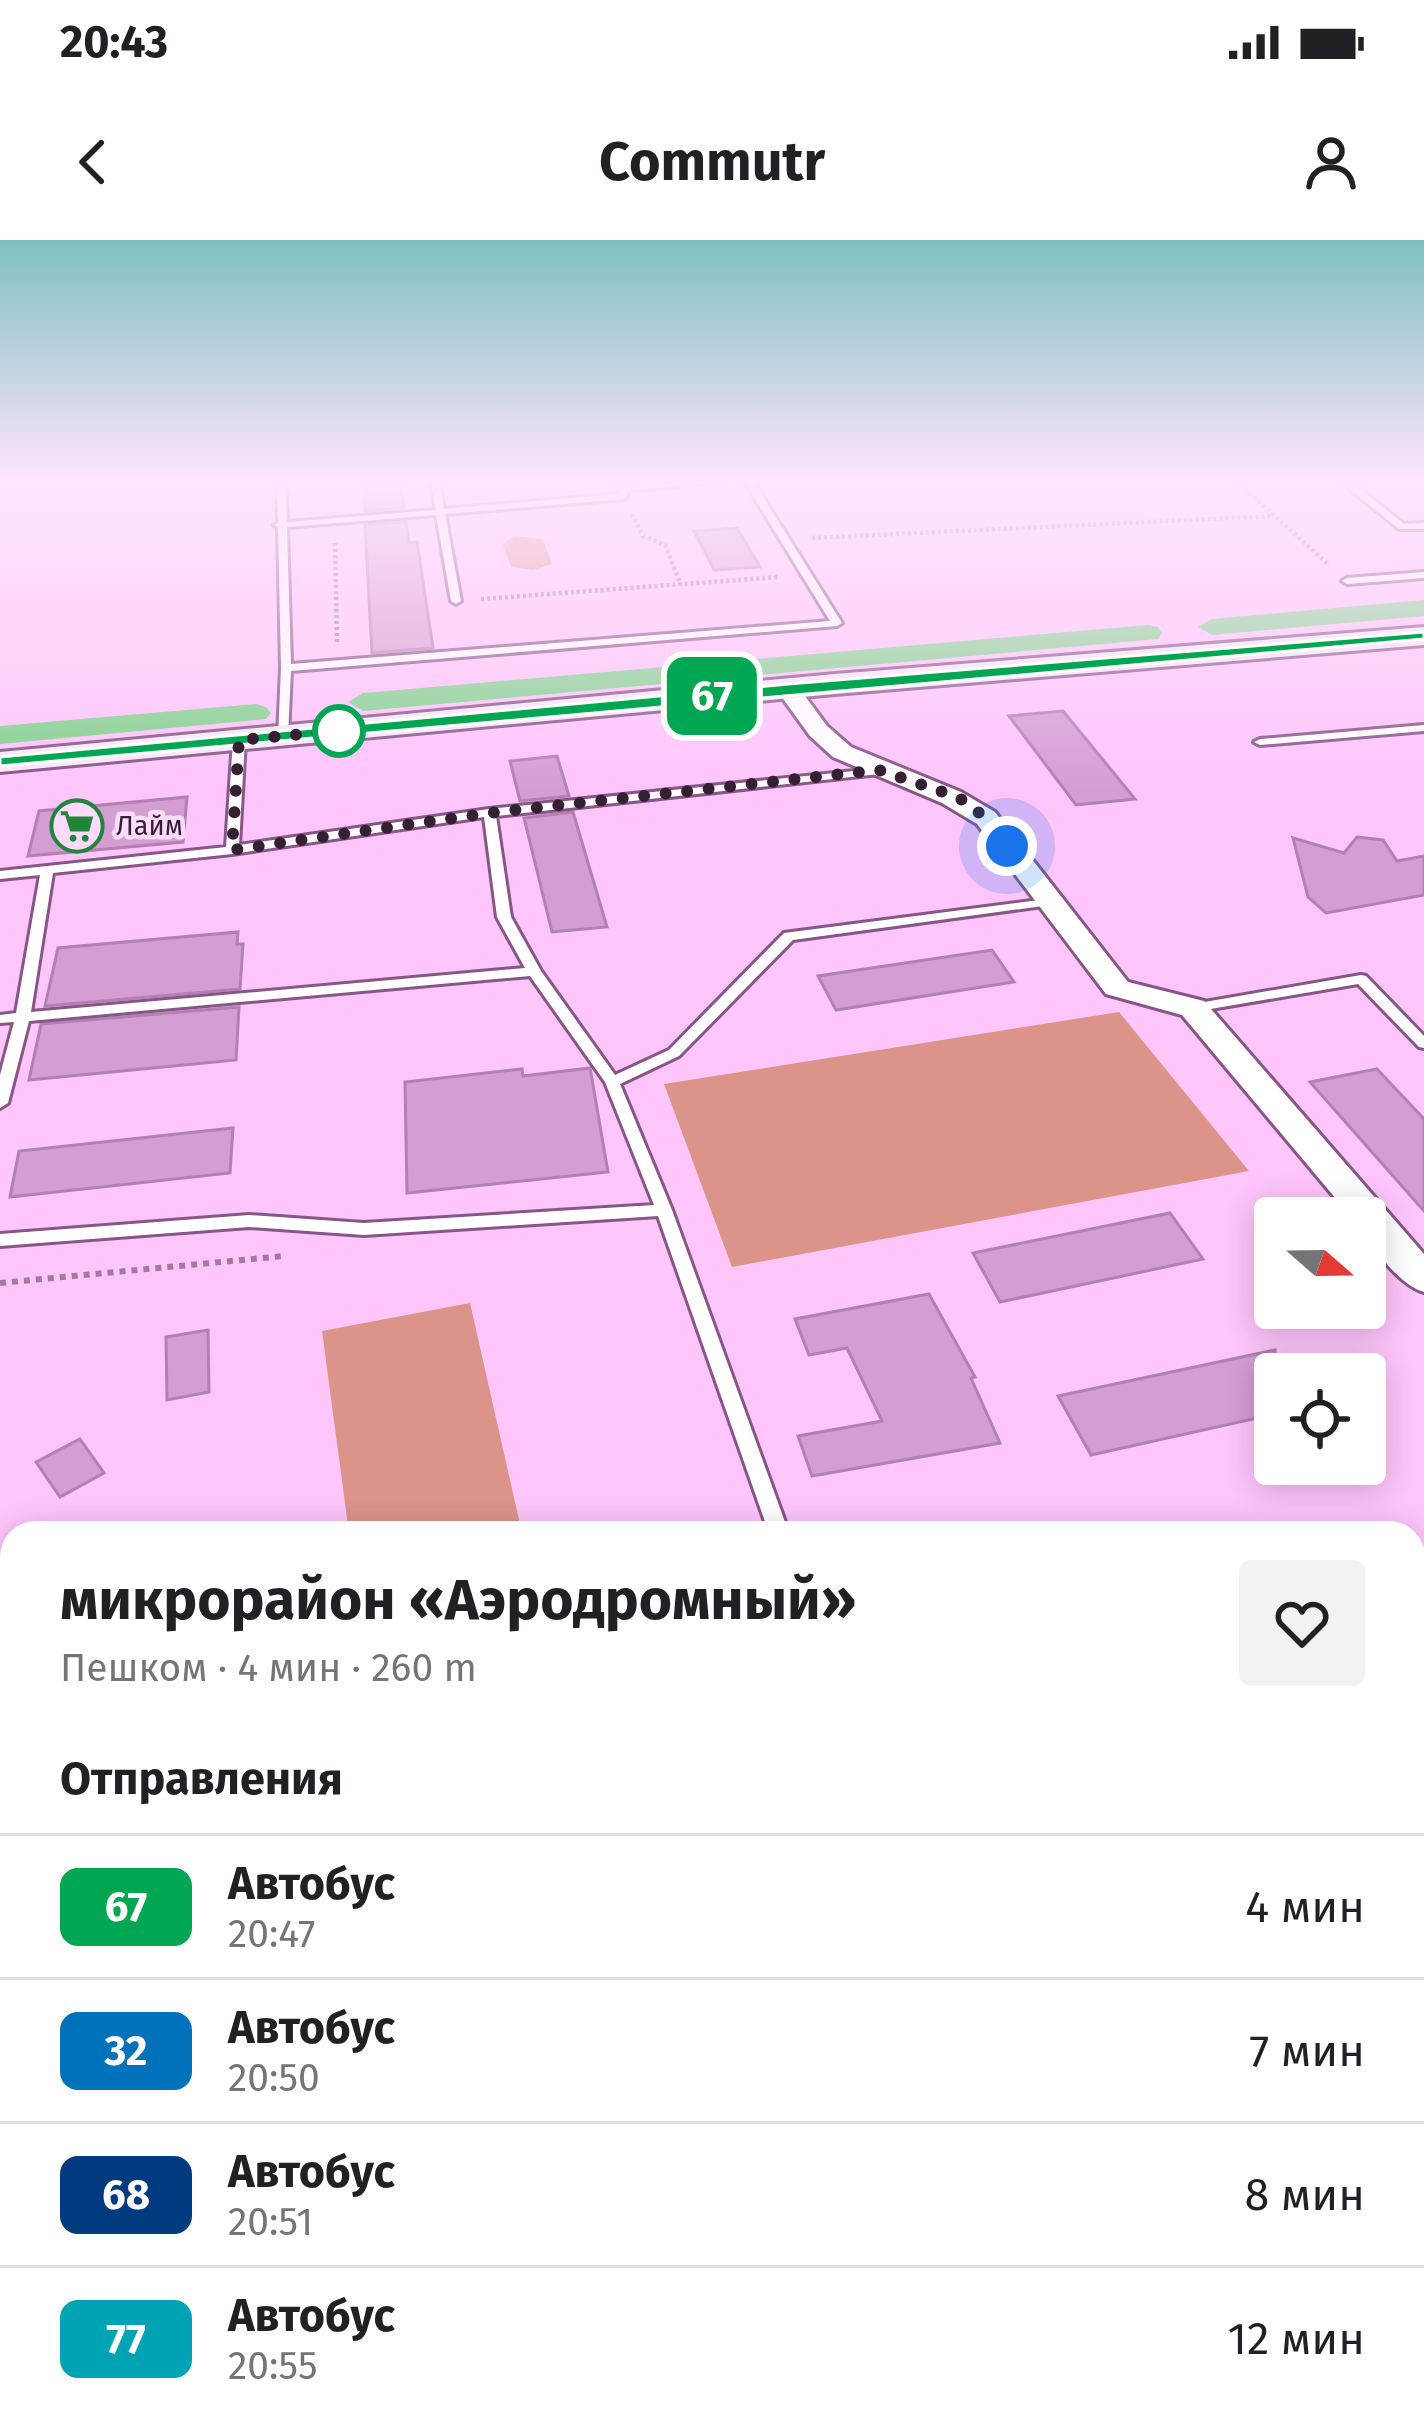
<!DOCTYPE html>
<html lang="ru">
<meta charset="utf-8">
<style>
:root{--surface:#fff;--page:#f2f2f2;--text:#202124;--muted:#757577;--line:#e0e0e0}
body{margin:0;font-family:"Fira Sans",sans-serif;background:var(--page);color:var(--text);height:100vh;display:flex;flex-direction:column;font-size:45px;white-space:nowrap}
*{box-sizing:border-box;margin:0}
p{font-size:39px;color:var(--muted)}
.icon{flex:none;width:66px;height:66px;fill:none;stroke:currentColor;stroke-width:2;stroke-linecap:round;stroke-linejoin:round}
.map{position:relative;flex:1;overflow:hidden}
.sheet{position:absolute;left:0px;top:1281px;width:1425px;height:915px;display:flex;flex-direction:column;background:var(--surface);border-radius:36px 36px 0 0;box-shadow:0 6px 30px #0003}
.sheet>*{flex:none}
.badge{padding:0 24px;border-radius:18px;font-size:42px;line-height:78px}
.needle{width:78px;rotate:110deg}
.fabs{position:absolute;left:1254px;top:957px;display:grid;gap:24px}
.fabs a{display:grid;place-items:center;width:132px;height:132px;border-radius:12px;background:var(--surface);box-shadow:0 6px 30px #0003;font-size:60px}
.you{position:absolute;width:60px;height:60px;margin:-30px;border:9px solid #fff;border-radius:50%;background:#1a73e8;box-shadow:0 0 0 18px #1a73e833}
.map>.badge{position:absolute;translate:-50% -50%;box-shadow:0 0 0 6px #fff}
h2{padding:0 60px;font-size:45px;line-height:108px}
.round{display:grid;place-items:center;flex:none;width:126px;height:126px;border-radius:12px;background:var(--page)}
.headline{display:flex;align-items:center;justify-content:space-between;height:204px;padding:0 60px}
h1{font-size:57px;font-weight:700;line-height:90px}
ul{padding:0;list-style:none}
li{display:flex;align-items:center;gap:36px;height:144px;padding:0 60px;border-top:3px solid var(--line)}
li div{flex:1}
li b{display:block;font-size:45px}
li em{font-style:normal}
li .badge{min-width:132px;font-weight:700;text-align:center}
.status{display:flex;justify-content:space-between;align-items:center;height:84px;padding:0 60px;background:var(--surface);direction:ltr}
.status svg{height:33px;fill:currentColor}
header{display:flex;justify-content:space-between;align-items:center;height:156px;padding:0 60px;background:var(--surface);font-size:54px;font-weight:700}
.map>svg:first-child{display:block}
</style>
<div class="status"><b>20:43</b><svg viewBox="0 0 49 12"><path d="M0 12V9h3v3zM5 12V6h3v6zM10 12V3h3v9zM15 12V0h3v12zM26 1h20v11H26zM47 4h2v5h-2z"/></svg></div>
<header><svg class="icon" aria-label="back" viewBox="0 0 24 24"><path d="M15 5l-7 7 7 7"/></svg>Commutr<svg class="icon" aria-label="person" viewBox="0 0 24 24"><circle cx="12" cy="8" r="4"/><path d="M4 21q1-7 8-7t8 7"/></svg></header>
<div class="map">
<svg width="1424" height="2195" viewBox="0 0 1424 2195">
<rect width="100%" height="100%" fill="#fec5fb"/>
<path fill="#dc948a" d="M514,296L543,299L552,324L533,330L511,327L503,304Z
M1119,772L1249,931L732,1027L664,844Z
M470,1063L522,1293H349L322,1091Z"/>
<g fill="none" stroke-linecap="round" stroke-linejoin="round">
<path fill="#7fd28b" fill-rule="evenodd" d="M1424,360V376L1212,395L1198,387L1212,379Z
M1148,385L1158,387L1162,393L1158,399L363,471L348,462L363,453Z
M256,464L266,467L271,473L266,479L0,504V486Z"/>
</g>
<path fill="#d59ed2" stroke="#b47fb2" stroke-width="3" d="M363,241H400L404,268L365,271Z
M406,282L409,303L417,302L433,408L372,413L365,285Z
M737,288L760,327L714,330L694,291Z
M1063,471L1135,559L1076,565L1009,476Z
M557,516L569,556L520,561L510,521Z
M187,557L183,602L28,616L39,571Z
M573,572L607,687L552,692L524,578Z
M1357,597L1383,600L1397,621L1424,616V655L1326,673L1308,657L1293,598L1344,613Z
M238,692L237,704H243L240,749L45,766L58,708Z
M992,710L1014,742L836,770L818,736Z
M239,767L236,820L29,840L41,784Z
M590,828L608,932L407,953L405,842L522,829L523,836Z
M1377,829L1424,879V971L1310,842Z
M233,888L230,933L10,957L19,911Z
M1170,973L1203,1019L1000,1062L973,1013Z
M929,1054L975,1137L971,1138L1000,1203L812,1236L798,1196L882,1181L847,1108L809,1115L795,1079Z
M208,1090L209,1152L167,1160L166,1097Z
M1275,1110V1174L1091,1215L1058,1156Z
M80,1199L104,1233L60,1257L36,1222Z"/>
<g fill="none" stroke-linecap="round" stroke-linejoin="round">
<g stroke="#875586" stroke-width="6">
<path id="lane" d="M277,241H285L287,282L436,270L431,241H439L444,269L619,254L617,249L621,246L729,241L626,251L628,256L624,259L445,274L461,361L456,364L451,361L436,275L287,287L291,424L830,381L744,241H753L842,383L837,386L291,431L288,496L278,498L281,428L278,287L274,285L278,283Z
M1340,241H1350L1404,284L1424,283V289H1399Z
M1424,332V338L1347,344L1342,341L1347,338Z
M1424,485V491L1260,505L1254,502L1260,499Z
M239,497L245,500L239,605L489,569L883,528L885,530L879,534L496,576L511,677L541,731L615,835L669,810L784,693L1055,658L1057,661L1050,665L793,700L679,816L620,844L672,970L789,1293H769L658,976L364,995L249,987L0,1006V994L249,975L364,983L654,965L605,842L530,736L29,781L8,863L0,868V835L14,782L0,783V775L16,773L40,635L0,639V631L226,607L233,500ZM484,577L497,677L525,728L31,772L53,633L232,614Z
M1361,735L1366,736L1424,796V808L1419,807L1358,744L1193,772L1186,768L1193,764Z
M0,1801H12V1827H0Z
M12,2138L14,2184L11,2193L0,2195V2146Z
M1083,2184H1113L1117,2195H1087Z"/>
</g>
<g stroke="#875586" stroke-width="6">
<path id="street" d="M788,442L796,444L827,486L851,507L961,552L995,572L1128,742L1204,761L1424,1014V1052C1399,1045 1365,1003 1365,978H1352L1182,775L1106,754L977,584L942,563L833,517L810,496L776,449Z"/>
</g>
<g stroke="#875586" stroke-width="6">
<path id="secondary" d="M1424,387V405L835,454L0,532V512L835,434Z"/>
</g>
<path stroke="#a279a0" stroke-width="4.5" stroke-dasharray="3 3" stroke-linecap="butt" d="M1236,241L1328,324
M632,274L643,296L665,305L681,345
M812,298L1272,276
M335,303L337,402
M481,359L778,337"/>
<path stroke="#a279a0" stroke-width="6" stroke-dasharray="6 6" stroke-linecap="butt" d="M0,1043L284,1016"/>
<path stroke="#a279a0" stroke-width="10" stroke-dasharray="9 9" stroke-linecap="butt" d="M1410,2184L1424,2191
M1339,2195L1392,2184"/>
<use href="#lane" fill="#fff" fill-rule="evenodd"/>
<use href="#street" fill="#fff" fill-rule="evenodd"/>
<use href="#secondary" fill="#fae9f9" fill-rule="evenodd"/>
</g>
<linearGradient id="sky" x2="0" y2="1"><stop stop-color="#7ec0c3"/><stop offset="0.44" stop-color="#ffe5fd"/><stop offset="1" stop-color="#ffe5fd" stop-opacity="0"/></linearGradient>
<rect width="1424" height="549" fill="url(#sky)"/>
<path fill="#00a651" stroke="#fff" stroke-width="3" d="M1424,392V399L0,526V517L788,444Z"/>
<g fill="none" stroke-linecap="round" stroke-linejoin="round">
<path stroke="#341f33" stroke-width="12" stroke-dasharray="0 21.6" d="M339,491L239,500L232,610L489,573L879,530L958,557L986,578L1007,606"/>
</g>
<defs>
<g id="supermarket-ring" transform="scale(2.7)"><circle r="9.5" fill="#fedbfc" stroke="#21863b" stroke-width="1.5"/><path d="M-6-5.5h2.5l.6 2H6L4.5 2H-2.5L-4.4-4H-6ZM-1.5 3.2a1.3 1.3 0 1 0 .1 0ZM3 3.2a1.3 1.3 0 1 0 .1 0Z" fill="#21863b"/></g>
</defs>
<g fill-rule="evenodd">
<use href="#supermarket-ring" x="77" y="586"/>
</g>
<circle fill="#fff" stroke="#00a651" stroke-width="6" cx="339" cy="491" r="24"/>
<g text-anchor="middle" stroke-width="9" stroke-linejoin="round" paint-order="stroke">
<g font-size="27" fill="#341f33" stroke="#fedbfc" text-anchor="start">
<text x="116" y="595">Лайм</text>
</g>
</g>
</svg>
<div class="fabs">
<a><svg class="needle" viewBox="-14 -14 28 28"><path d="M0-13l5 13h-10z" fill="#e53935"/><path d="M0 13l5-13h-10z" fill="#757577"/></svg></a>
<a><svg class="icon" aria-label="locate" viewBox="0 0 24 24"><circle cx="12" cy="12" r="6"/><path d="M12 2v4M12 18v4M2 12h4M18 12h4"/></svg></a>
</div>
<div class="you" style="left:1007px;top:606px"></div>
<b class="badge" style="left:712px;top:456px;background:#00a651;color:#fff">67</b>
<section class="sheet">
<div class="headline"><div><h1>микрорайон «Аэродромный»</h1><p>Пешком · 4 мин · 260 m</p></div><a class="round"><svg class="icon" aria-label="heart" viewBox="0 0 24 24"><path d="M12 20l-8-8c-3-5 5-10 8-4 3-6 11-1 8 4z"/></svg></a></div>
<h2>Отправления</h2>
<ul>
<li><span class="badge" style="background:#00a651;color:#fff">67</span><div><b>Автобус</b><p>20:47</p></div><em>4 мин</em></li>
<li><span class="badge" style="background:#0072bc;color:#fff">32</span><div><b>Автобус</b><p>20:50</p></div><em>7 мин</em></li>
<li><span class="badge" style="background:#003b80;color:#fff">68</span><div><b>Автобус</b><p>20:51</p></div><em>8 мин</em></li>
<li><span class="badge" style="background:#00a3b4;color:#fff">77</span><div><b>Автобус</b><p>20:55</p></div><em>12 мин</em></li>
</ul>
</section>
</div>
